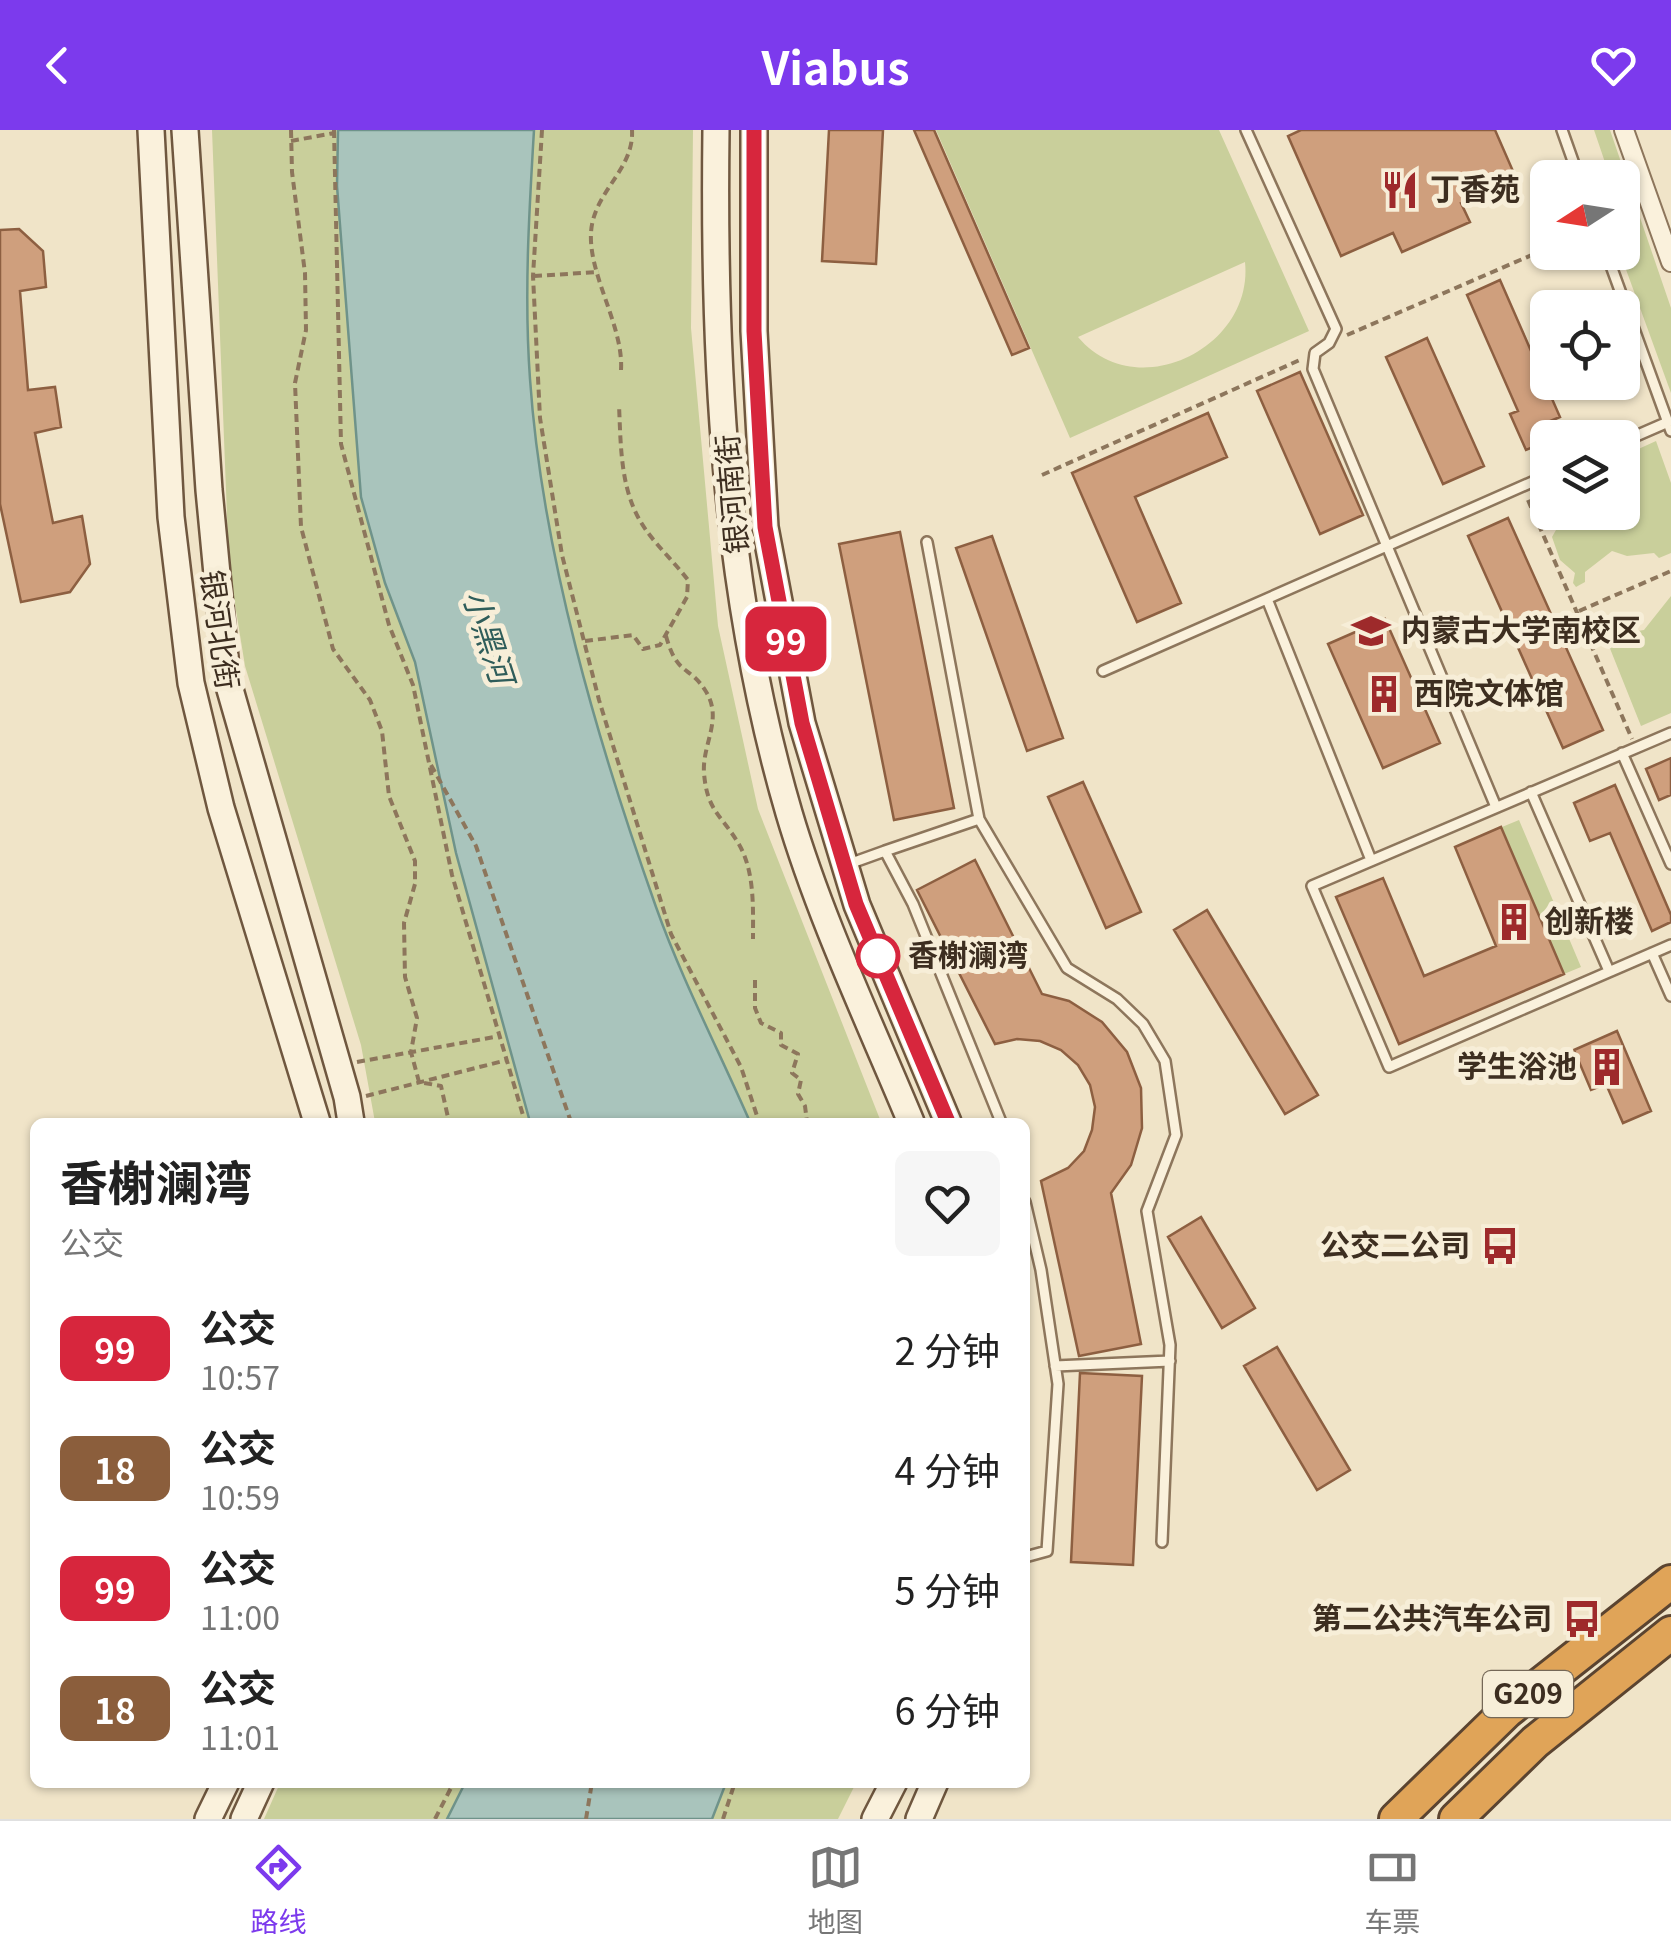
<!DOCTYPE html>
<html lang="zh">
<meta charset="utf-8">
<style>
:root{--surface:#fff;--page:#f6f6f6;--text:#222;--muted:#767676;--line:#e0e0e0;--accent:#7c3aed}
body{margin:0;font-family:Georgia,"Noto Sans SC",serif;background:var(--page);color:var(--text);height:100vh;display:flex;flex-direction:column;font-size:38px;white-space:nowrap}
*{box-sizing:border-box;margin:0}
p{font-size:32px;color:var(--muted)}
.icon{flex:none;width:55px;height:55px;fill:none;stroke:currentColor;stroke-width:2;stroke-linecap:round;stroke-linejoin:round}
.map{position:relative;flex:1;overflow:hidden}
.side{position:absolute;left:30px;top:988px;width:1000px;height:670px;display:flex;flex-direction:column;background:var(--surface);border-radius:15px;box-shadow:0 2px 8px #0004}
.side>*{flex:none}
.badge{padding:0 20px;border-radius:15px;font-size:35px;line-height:65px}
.needle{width:65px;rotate:258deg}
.tools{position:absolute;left:1530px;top:30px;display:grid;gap:20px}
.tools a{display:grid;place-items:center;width:110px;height:110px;border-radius:15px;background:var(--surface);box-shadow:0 2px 8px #0004;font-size:50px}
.map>.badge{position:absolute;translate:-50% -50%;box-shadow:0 0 0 5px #fff}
.round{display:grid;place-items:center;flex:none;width:105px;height:105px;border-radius:15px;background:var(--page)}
.summary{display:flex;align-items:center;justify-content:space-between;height:170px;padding:0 30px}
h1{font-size:48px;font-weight:700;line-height:75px}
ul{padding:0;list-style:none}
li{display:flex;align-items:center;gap:30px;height:120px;padding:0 30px}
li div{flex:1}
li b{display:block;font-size:38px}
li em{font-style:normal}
li .badge{min-width:110px;font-weight:700;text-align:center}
header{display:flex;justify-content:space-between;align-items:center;height:130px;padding:0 30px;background:var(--accent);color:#fff;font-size:45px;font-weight:700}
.tab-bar{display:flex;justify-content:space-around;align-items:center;height:140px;border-top:2px solid var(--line);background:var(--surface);font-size:28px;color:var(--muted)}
.tab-bar a{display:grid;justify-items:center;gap:5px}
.tab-bar .active{color:var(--accent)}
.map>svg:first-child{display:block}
</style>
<header><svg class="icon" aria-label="back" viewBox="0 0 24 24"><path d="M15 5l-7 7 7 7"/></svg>Viabus<svg class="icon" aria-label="heart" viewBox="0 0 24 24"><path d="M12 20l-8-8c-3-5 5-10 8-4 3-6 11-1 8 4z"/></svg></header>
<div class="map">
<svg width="1671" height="1689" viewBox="0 0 1671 1689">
<rect width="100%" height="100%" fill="#f0e4c8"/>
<path fill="#c9cf9b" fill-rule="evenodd" d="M212,0H693L691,198L718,496L758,679L881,992H375L361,915L245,536L229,437Z
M936,0H1219L1309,201L1070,308ZM1245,132C1254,218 1136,276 1078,207Z
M1594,0H1610L1671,178V263L1620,123L1622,48L1610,47Z
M1656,311L1671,353V423L1659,428L1654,423L1627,426L1612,421L1585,442V452L1576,457L1573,453L1575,443L1560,430L1552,407L1556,400L1553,393L1545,389L1535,366L1547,356L1548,382H1622L1623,326Z
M1671,466V583L1641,596L1607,511L1612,505L1644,500Z
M1519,690L1581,837L1564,844L1502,697Z
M280,1653H856L838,1689H264Z"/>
<path fill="#a9c4bc" stroke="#6f938a" stroke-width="2.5" d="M338,0H534C529,83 524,166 530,249C542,424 598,613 656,777C682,850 719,921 750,992H530L456,723L415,532L385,453L361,367L337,56Z
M465,1653V1652L726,1653L712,1689H447Z"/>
<path fill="#cf9f7d" stroke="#8d5f41" stroke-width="2.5" d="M829,0H883L876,134L822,131Z
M914,0H934L1029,218L1012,225Z
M1301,0H1495L1516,48L1461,73L1470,92L1402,122L1393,103L1341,126L1288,6Z
M19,99L43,121L46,157L20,161L28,260L55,257L61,297L35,303L53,393L82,386L90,434L70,462L21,472L0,374V100Z
M1500,150L1560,287L1548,292L1555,308L1526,320L1510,284L1518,281L1467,165Z
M1427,208L1484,336L1443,354L1386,227Z
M1300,242L1363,385L1320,404L1257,261Z
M1208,283L1227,327L1135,367L1181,473L1137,492L1072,343Z
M1508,388L1603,600L1563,618L1468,406Z
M900,402L954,678L894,690L839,414Z
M992,406L1063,608L1027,621L956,418Z
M1385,489L1440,613L1383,638L1328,514Z
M1671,628V665L1659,670L1646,639Z
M1083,652L1141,782L1106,798L1048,667Z
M1615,655L1671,785V792L1652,801L1610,703L1590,711L1574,673Z
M1501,697L1564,844L1399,914L1336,767L1383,748L1424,846L1496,816L1455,717Z
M975,730L1042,864L1069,871L1102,892L1127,922L1141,958L1142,998L1131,1035L1111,1063L1141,1214L1079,1226L1041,1051L1068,1038L1084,1021L1092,1000L1095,977L1090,955L1078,935L1061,920L1040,911L1017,909L995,914L917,760Z
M1207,780L1318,965L1285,984L1174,800Z
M1617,901L1651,981L1623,993L1606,954L1591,960L1574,920Z
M1201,1087L1255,1178L1222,1198L1168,1107Z
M1277,1217L1350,1340L1317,1360L1244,1236Z
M1080,1243L1142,1246L1133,1435L1071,1432Z"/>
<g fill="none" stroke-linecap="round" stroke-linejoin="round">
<g stroke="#8d765c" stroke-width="14">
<path id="lane" d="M1246,0L1336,199L1329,213L1315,223L1313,239L1496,677
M1562,0L1579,48
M1606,122L1671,301
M1622,312L1668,292
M927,412L979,689
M1267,469L1371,730
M1103,541L1548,345
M1671,603L1312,756L1389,937L1671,815
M1622,623L1671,734
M1531,662L1609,841
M885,721L979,689L1067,838L1117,869L1143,894L1165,931L1176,1005L1147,1081L1170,1215L1162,1412
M846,735L885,721L913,774L1001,992
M1652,823L1671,866
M1025,1072L1041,1140L1058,1254L1047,1421L1025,1427
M1055,1236L1170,1231"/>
</g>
<g stroke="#8d765c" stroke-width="22">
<path id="street" d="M1624,0L1671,132"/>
</g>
<g stroke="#6f573f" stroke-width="30">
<path id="secondary" d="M151,0L171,387L191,553L221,678L317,992
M185,0L209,360L227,549L347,967L351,992
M716,0C713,230 724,461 789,683C820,788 869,891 911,992
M754,0V201L765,397L802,593L857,775L948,992
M208,1689L226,1652
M244,1689L261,1652
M875,1689L894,1652
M919,1689L935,1652"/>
</g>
<g stroke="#5b4430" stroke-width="38">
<path id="highway" d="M1396,1689L1507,1581L1671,1452
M1456,1689L1535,1612L1671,1503"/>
</g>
<path stroke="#8d765c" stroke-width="4" stroke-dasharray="8 5" stroke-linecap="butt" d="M291,0L292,42L305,143L306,200L295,253L301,397L333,519L370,570L382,601L389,666L415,731V754L404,793L405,847L417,888L411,922L419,952L441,956L449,992
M334,0L341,314L389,495L413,555L452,745L525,992
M542,0L533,146L540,288L562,425L599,570L671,804L741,937L759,992
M291,11L334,3
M534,146L599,142
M1347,205L1548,118
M621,240C624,192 581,135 593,90C602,56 634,36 632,0
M1042,345L1302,229
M1528,370L1632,609
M1579,481L1671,441
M666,506C677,546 689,535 705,560C724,589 702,613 704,643C707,680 720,684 737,711C755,739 753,777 753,809
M585,511L633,505L643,519L660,515L687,467L688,450C675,433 658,417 646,400C620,364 621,318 619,275
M431,635L476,716L571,992
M755,850V878L761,893L781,903V915L798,924L792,943L801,950L798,964L805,976L807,992
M357,932L500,906
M366,966L507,930
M435,1689L454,1652
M586,1689L592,1652
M723,1689L735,1652"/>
<use href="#lane" stroke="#faf1dc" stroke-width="9"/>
<use href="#street" stroke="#faf1dc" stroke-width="18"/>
<use href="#secondary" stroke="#faf1dc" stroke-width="25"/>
<use href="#highway" stroke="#e0a458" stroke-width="32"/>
</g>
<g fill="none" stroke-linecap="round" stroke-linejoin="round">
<g stroke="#fff" stroke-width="22">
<path id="line" d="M754,0V201L765,397L802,593L856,774L948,992"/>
</g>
<use href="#line" stroke="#d7263d" stroke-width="15"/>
</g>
<defs>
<g id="restaurant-bare" transform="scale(3)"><path d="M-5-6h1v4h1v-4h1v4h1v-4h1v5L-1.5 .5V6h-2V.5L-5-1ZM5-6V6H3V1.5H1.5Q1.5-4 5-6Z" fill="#9e2a2b" stroke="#f7eed8" stroke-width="2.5" paint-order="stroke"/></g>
<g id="university-bare" transform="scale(3)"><path d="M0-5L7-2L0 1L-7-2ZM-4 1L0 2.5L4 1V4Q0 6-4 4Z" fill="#9e2a2b" stroke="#f7eed8" stroke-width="2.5" paint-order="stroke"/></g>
<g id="building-bare" transform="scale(3)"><path d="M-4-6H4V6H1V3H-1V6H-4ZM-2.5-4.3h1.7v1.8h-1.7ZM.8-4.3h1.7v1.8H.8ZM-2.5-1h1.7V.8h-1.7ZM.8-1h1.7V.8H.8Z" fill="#9e2a2b" stroke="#f7eed8" stroke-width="2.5" paint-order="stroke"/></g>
<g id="bus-bare" transform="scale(3)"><path d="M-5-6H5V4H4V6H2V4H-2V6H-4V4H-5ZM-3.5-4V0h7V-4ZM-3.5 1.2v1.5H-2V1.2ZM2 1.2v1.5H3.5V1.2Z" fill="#9e2a2b" stroke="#f7eed8" stroke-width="2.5" paint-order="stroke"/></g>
</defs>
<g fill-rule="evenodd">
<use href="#restaurant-bare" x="1400" y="60"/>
<use href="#university-bare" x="1371" y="501"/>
<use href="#building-bare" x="1384" y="564"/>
<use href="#building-bare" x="1514" y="792"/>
<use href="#building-bare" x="1607" y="937"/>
<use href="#bus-bare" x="1500" y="1116"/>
<use href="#bus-bare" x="1582" y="1489"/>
</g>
<circle fill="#fff" stroke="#d7263d" stroke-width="5" cx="878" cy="826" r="20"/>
<g text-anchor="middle" stroke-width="10" stroke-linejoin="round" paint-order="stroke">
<rect fill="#f7eed8" stroke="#756857" stroke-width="2.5" x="1483" y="1541" width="90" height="46" rx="8"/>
<g font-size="28" font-weight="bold" fill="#3d2e20">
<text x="1528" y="1574">G209</text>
</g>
<g font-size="30" font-weight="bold" fill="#3d2e20" stroke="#f7eed8" text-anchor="start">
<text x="1430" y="70">丁香苑</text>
<text x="1401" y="511">内蒙古大学南校区</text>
<text x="1414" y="574">西院文体馆</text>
<text x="1544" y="802">创新楼</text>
<text x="1577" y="947" text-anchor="end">学生浴池</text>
<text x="1470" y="1126" text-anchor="end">公交二公司</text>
<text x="1552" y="1499" text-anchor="end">第二公共汽车公司</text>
</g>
<g font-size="30" fill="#3d2e20" stroke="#f7eed8">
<text transform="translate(733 364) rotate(-95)" y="10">银河南街</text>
<text transform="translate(219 500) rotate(82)" y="10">银河北街</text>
</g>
<g font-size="30" font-weight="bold" fill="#3d2e20" stroke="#f7eed8" text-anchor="start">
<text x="908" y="836">香榭澜湾</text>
</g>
<g font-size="32" font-style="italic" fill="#2f5d5a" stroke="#f7eed8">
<text transform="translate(488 507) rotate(72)" y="11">小黑河</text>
</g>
</g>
</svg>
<div class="tools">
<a><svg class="needle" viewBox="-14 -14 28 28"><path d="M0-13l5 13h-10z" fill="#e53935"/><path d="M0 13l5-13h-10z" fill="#767676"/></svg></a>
<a><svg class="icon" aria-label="locate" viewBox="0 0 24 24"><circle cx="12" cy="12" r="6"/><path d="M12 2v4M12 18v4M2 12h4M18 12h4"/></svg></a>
<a><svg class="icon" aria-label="layers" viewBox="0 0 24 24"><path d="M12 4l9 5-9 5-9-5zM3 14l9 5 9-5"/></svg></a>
</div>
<b class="badge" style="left:786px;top:509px;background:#d7263d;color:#fff">99</b>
<section class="side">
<div class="summary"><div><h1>香榭澜湾</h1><p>公交</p></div><a class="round"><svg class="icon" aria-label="heart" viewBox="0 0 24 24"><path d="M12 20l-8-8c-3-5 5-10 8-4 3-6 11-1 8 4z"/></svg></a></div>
<ul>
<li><span class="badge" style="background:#d7263d;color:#fff">99</span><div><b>公交</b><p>10:57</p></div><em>2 分钟</em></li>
<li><span class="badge" style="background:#8b5e3c;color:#fff">18</span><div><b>公交</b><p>10:59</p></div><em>4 分钟</em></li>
<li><span class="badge" style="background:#d7263d;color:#fff">99</span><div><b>公交</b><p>11:00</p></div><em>5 分钟</em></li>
<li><span class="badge" style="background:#8b5e3c;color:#fff">18</span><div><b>公交</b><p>11:01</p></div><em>6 分钟</em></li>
</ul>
</section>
</div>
<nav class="tab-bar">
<a class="active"><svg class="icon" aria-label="directions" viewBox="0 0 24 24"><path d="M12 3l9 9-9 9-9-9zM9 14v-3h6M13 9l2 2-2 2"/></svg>路线</a>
<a><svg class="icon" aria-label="map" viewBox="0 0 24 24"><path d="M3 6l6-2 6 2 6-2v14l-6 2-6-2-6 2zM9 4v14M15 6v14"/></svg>地图</a>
<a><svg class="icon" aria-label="tickets" viewBox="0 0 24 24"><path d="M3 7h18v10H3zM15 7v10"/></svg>车票</a>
</nav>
